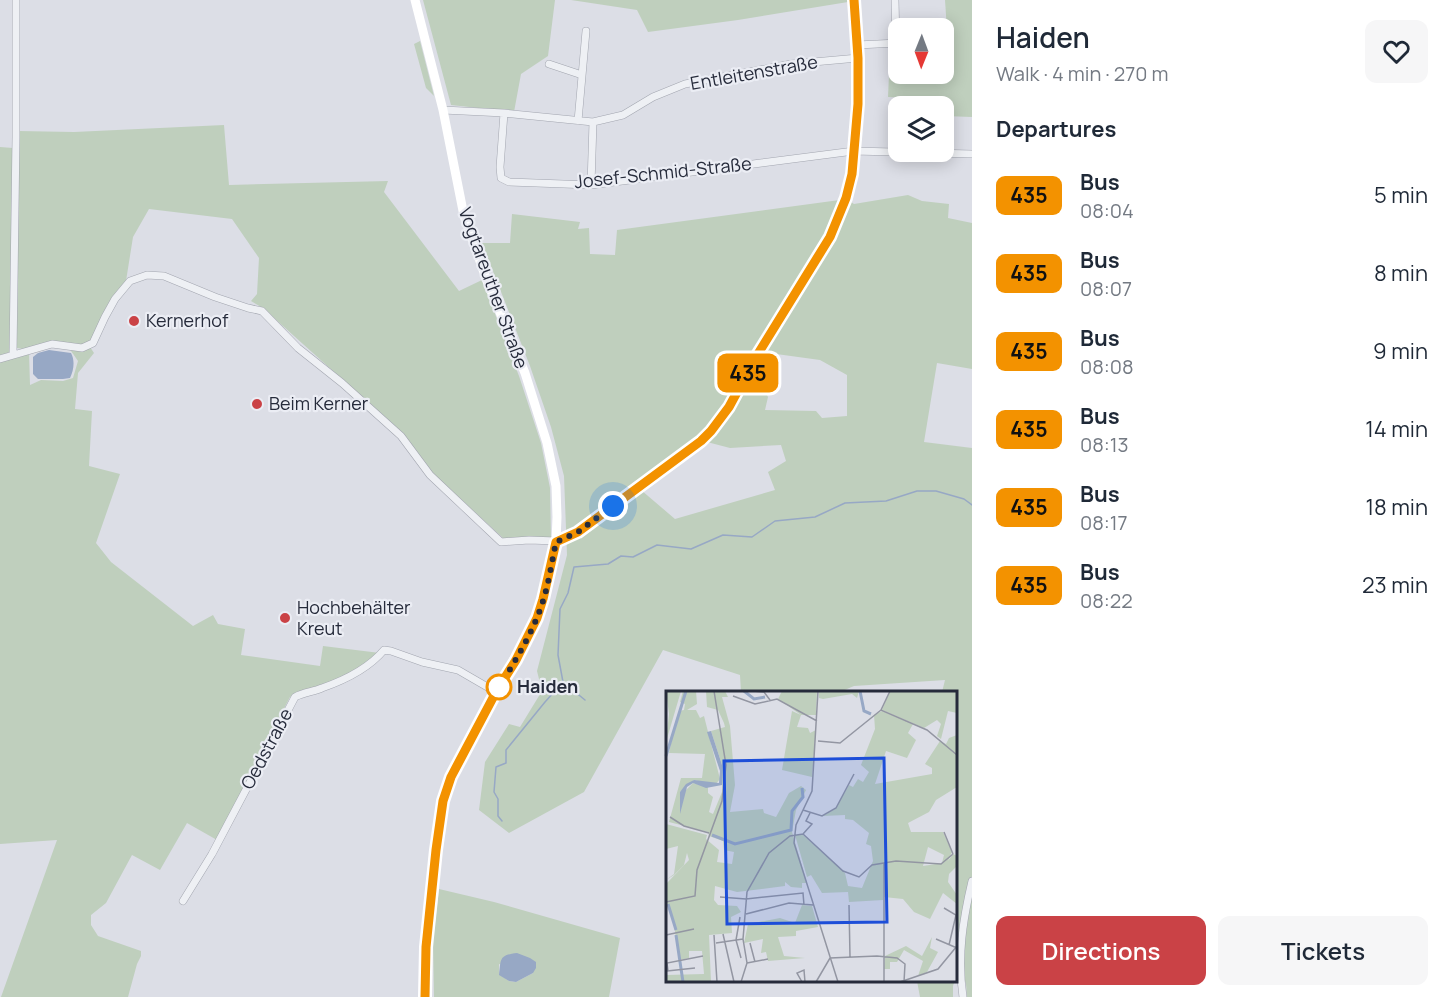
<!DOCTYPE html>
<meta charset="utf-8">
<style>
:root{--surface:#fff;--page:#f6f6f7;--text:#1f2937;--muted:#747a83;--accent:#ca4246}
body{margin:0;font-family:Manrope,sans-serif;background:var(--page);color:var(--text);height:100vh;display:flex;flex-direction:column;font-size:22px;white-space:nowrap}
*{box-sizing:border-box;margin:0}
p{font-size:20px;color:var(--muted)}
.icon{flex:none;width:33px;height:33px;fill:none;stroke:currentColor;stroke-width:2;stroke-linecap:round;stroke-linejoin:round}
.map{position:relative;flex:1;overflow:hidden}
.panel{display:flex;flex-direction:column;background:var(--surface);width:480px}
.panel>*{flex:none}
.badge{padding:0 12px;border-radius:9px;font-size:21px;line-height:39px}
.needle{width:39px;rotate:181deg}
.buttons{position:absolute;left:888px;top:18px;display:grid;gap:12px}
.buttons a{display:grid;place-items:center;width:66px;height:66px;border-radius:12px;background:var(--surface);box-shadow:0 3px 15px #0003;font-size:30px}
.you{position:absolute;width:30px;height:30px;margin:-15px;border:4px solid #fff;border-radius:50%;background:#1a73e8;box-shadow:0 0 0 9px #1a73e833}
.map>.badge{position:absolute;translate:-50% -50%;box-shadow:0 0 0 3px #fff}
h2{padding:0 24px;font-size:22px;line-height:54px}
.round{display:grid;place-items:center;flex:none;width:63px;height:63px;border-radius:12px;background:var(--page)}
.head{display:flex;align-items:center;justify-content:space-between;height:102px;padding:0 24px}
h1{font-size:28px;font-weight:600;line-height:45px}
.primary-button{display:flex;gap:12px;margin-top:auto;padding:12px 24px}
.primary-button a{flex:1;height:69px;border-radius:12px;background:var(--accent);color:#fff;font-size:24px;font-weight:600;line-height:69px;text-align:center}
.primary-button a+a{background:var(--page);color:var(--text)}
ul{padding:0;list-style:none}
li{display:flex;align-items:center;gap:18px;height:78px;padding:0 24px}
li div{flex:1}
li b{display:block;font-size:22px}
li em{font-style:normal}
li .badge{min-width:66px;font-weight:700;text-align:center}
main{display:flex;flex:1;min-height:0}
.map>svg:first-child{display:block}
</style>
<main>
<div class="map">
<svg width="972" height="997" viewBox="0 0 972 997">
<rect width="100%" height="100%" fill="#dcdee6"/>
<path fill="#bfcfbd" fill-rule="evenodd" d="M423,0H555L548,56L521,74L514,112L451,105Z
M571,0H848V2L738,20L648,32L637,10Z
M945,0H972V117L944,116V106H911V98L888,97L889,75H916V74H944V45H948Z
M420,41L434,96L426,88L414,44Z
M224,125L229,185L388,181L384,192L459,291L482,280L519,376L541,443L550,488L551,538H503L432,473L403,434L264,309L251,301L257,294L259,258L232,219L149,209L133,237L126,281L93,341L88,344H71L23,349L17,348L18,131L74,132Z
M0,147L13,148L10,349L9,352L0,357Z
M908,195L922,201L949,204L948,218L972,223V369L937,363L924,442L972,448V997H967L966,984L963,975L958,974L956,980V692H942L945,680L854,686L840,692H741L740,675L663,650L584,792L509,833L479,810L485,762L509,724L520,727L542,691L537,671L567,555L564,476L551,427L530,366L482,243H510L512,214L580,222L578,229L589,228L590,254L615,255L617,230L847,199L854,204ZM769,353L820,360L847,375V416L822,418L816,411L765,410L768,397L757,376ZM707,442L730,448L781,445L786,461L768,472L775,490L675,519L641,490Z
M90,347L94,353L78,373L75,409L92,411L89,466L120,474L96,543L111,562L193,626L213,615L218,624L245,629L241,655L320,666L323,646L380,653L354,671L318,688L303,690L290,697L217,840L187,823L160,870L132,855L106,903L91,915V925L98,936L141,951V956L137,964L128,997H1L57,840L0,844V362L29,352L30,385L41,380L63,381L73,378L78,361L69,348Z
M439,889L494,902L620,938L609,997H434L433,940ZM499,964L533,973L516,982L509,981L499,974Z
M917,981L955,980L953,986V997H920Z"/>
<path fill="#97a8c5" d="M49,350L71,353C75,360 74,370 70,378L63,379H38L33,374V357L38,353Z
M517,953L530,958L536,962V968L533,973L516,982L509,981L499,975C501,959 499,955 517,953Z"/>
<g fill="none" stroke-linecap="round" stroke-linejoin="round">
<path stroke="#97a8c5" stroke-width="1.5" d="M563,682L585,700
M502,821L498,816V799L494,792L496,767L506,763V750L545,702L563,682L558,655L560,609L568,593L574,567L608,564L621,556L633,557L657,545L691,549L723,535L752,537L775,521L815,517L845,503L886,501L917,491H936L964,499L972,505"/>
<g stroke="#a2a5af" stroke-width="8">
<path id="street" d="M895,0L896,43
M857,45L898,43
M549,64L582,75
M443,110L504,113L593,122L623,115L653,97L685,84L791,64L858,58
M504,113L500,167L501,178L509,182L591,185L854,151L972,154
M578,121L586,31
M591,185L593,122
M13,355L16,137V0
M0,359L52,344L82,348L93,343L105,317L115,299L130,281L147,275L164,276L215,297L248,308L262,311L298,348L342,383L401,436L430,475L501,542L529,540L556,541L578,532L701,441L711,431L729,407L756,357L830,237L846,198L852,174L858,104V58L854,0
M183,901L212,854L295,697C304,692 313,692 322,688C345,680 369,668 384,650L391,651L422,662L458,670L496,692
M963,997C957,957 963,919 972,881"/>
</g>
<use href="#street" stroke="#eef0f4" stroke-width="7"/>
<path stroke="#fff" stroke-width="9" d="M415,0L443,110L464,216L487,281L525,373L547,443L556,486L557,517L556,541L543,599L537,618L516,660L496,692L451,777L443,801L436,850L426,947L425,997"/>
</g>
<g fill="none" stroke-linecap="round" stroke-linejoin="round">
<g stroke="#fff" stroke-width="14">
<path id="line" d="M425,997L426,947L436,850L443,801L451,777L496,692L516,660L537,618L543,599L556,542L578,532L701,441L711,431L729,407L756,357L830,237L846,198L852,174L858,104V58L854,0"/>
</g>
<use href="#line" stroke="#f39200" stroke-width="9"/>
<path stroke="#262b3b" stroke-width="6" stroke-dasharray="0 10.8" d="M499,687L496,692C514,663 533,633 543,601C549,582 552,561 556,542L578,532L613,506"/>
</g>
<g fill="#ca4246" stroke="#ebedf4" stroke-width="2">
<circle cx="134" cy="321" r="6"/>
<circle cx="257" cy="404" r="6"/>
<circle cx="285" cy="618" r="6"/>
</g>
<circle fill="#fff" stroke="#f39200" stroke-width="3" cx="499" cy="687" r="12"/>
<g text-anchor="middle" stroke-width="4.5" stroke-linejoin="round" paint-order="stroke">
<g font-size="18" fill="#262b3b" stroke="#ebedf4">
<text transform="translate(754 73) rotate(-10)" y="6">Entleitenstraße</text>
<text transform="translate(663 173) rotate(-6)" y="6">Josef-Schmid-Straße</text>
<text transform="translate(493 288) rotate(70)" y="6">Vogtareuther Straße</text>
<text transform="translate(267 749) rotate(-62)" y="6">Oedstraße</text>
</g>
<g font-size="18" fill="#262b3b" stroke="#ebedf4" text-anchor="start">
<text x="146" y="327">Kernerhof</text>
<text x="269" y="410">Beim Kerner</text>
<text x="297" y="614">Hochbehälter<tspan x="297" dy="21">Kreut</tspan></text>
</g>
<g font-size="18" font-weight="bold" fill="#262b3b" stroke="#ebedf4" text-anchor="start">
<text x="517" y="693">Haiden</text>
</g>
</g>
<g transform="translate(666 691)">
<rect width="291" height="291" fill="#dcdee6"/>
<path d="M0,0H15L0,51L3,23ZM17,0H30L31,13L21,19H30L34,27L38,25L54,88L49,94L28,89L14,101V121L16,103L27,92L42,96V102L47,106L43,121L47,123L56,101V74L45,40L59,36L58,32L52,19L41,16L40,0H59L62,6H56L64,35L69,94L64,121L97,118L98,122L110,126L123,102L135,95L140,99L130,119L126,141L141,192H136V197L125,196L119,191V195L71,201L49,195L48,209L52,214L71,215L75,221L65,226L66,242L43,244L45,291H0V284L38,283L36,260H23V267L13,269L7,226L0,211V193L23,169L21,162L18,174L8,184L0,189L8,183L12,155L0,158V133L41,144L40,148L53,159L51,171L66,173L68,161L58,159L57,150L43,145L42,141L3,131L15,87H36L39,63L3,62L10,29L13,20L18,19L19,13L14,11ZM116,0H151L150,24H135L131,36L142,37L144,42L150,39L146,86L116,79L126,20L135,24L112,8ZM153,0H193L191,7L186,3L157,8L153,7ZM224,0H291V22L282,20L275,48L271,45L275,33L271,29L258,37L216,19ZM216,20L247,33L242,42L250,49L241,67L220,60L209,93L266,83V77L259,73L274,50L280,53L283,47L291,44V96L270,109L263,121L242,132L245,141H277L286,161L282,170L287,163L291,165V175L283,183L282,191L291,204V213L277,202L264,228L248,221L237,208L218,206L217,174V209L183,211L182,201L156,202L145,184L141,186L129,144H137L179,182L182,195L196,197L207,170L205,155L200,153L203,142L187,129L179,128V124L157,125L169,118L183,94L187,96L192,88L197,91L203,81L195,74L209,38L208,24ZM262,156L278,164L276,172L257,175ZM136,214L146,215L152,236L130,240V245L112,246L118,265L139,267L102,270L100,261L95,262L97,248L78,252L82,233L114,227L129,232ZM266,246L264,257L272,261L261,281L252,285L257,270L238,259L231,271H224V278H218L219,265L240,255L256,265Z" fill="#bfcfbd" fill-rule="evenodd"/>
<path d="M45,40L56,74V94L40,97L27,92L21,96L14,123V101L20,93L28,89L53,92L54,80L41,41Z" fill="#97a8c5"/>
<path fill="none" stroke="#97a8c5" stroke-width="3" d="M78,0L88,8L99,6M194,0L198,20L205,23M0,65L20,0M46,144L69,153L125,139L126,120L137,106L136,97M2,213L10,239M10,244L17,291"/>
<path fill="none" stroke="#9396a2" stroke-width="1.5" d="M87,0L98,1L104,9M152,0L146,100L130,134L128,152L172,291M67,5L89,13L111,8L151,30M215,19L224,0M152,50L174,52L215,19L261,39L291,64M137,119L156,125L170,117L188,83M4,126L18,135L43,142M278,141L287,163M137,143L146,133L140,130L144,122M218,172V291M54,206L80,208L137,202L138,214M0,211L29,205L31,179L56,110L60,74L48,0M183,214L184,266M278,217L290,224L283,254M80,223L123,212L147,214M74,226L70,249L75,267M57,243L68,291M0,244L28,238M48,244L51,291M270,248L291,257M50,252L77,248M84,252L89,271M81,272L102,268M1,280L29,277M2,280L1,272L37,265M75,291L81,272L77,248L81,201L103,162L124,145L137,143L177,180L193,186L206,174L230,170L275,173L287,163M136,291L131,282L138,279L139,291M150,291L164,267L211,265L231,267L239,273L238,291M234,291L272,278L291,255"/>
<path fill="#1d4ed8" fill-opacity="0.15" stroke="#1d4ed8" stroke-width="3" d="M218,67L221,231L61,233L58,70Z"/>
<rect width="291" height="291" fill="none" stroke="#262b3b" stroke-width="3"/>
</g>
</svg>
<div class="buttons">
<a><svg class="needle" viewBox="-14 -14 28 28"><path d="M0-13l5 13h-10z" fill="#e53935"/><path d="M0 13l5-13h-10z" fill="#747a83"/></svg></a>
<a><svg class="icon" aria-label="layers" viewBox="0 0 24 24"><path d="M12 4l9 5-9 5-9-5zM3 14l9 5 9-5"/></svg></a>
</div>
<div class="you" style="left:613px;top:506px"></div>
<b class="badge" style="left:748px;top:373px;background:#f39200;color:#111">435</b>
</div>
<section class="panel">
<div class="head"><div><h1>Haiden</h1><p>Walk · 4 min · 270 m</p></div><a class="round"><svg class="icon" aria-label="heart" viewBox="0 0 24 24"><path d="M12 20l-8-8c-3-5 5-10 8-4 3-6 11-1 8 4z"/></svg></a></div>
<h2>Departures</h2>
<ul>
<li><span class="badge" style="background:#f39200;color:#111">435</span><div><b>Bus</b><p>08:04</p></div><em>5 min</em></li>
<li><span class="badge" style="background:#f39200;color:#111">435</span><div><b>Bus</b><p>08:07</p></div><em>8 min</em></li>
<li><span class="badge" style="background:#f39200;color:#111">435</span><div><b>Bus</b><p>08:08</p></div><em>9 min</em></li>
<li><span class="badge" style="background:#f39200;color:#111">435</span><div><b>Bus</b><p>08:13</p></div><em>14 min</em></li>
<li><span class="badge" style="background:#f39200;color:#111">435</span><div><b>Bus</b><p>08:17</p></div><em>18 min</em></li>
<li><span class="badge" style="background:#f39200;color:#111">435</span><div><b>Bus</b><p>08:22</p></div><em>23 min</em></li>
</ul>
<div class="primary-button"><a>Directions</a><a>Tickets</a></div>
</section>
</main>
